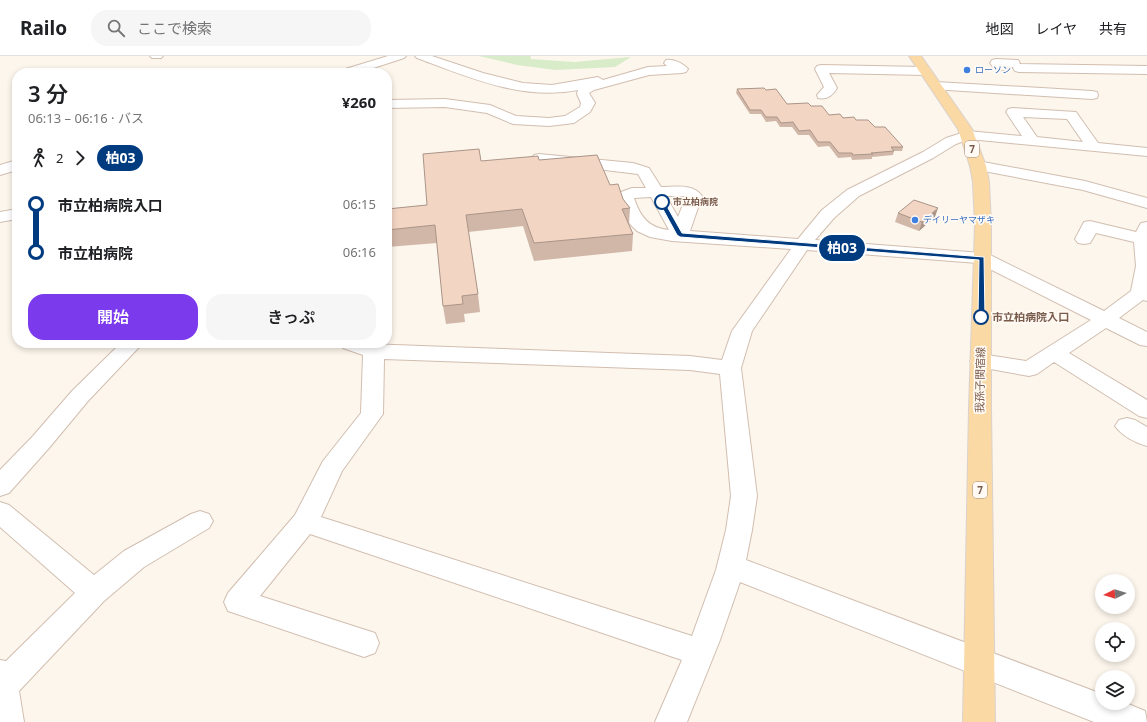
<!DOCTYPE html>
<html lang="ja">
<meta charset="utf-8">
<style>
:root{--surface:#fff;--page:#f6f6f6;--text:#202124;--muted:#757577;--line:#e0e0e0;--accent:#7c3aed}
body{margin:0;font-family:"Noto Sans","Noto Sans JP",sans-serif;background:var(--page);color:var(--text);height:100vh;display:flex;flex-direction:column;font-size:15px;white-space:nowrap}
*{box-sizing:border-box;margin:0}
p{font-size:13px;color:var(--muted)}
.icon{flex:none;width:22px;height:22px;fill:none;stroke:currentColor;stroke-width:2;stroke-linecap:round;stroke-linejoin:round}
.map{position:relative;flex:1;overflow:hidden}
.panel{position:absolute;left:12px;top:12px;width:380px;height:280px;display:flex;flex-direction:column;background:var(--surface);border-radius:16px;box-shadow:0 2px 6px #0003}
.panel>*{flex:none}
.badge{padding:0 8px;border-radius:13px;font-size:14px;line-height:26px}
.needle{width:26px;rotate:265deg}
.fabs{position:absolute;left:1095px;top:518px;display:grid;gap:8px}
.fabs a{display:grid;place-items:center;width:40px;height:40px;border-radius:50%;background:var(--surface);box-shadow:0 2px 6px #0003;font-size:20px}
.map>.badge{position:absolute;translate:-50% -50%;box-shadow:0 0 0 2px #fff}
.legs{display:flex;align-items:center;gap:6px;height:44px;padding:0 16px;font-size:13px}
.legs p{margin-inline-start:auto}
.overview{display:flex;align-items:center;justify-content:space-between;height:68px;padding:0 16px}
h1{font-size:22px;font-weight:600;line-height:30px}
.primary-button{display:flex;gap:8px;margin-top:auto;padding:8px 16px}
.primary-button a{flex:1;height:46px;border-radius:16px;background:var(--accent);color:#fff;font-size:16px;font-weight:600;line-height:46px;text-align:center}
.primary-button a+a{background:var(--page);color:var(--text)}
ul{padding:0 16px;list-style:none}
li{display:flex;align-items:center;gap:14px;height:48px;font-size:15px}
li i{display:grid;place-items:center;width:6px;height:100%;margin:0 5px;background:currentColor}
li i::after{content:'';width:10px;height:10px;margin:-5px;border:3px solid;border-radius:50%;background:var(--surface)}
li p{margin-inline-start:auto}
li:first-child i{background:linear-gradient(#0000 50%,currentColor 0)}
li:last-child i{background:linear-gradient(currentColor 50%,#0000 0)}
header{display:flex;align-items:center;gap:24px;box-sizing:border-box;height:56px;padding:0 20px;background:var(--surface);border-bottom:1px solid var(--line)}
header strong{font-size:19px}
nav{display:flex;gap:22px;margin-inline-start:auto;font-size:14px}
.search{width:280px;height:36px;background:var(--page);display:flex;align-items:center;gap:10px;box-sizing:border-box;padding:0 14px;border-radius:16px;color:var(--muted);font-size:15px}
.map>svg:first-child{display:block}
</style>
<header>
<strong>Railo</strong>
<div class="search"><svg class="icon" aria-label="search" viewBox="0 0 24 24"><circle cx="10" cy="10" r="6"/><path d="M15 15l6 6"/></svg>ここで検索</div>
<nav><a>地図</a><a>レイヤ</a><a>共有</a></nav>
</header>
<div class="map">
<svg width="1147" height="666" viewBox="0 0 1147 666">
<rect width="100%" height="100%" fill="#fdf6ec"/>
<path fill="#d8ecc9" d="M479,0H531L530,3L574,6L631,1L615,11L556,14L517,9Z"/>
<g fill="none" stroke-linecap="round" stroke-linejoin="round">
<g stroke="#d1beb0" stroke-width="2">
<path id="minor" d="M150,0H163L161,2H152Z
M388,0H406L404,2L358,17H340L342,14Z
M415,0H432L483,17L523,27L552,29L598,21L603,24L648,11L667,10L664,7L666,4C673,3 683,7 688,13L686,16L682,17L649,19L594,34L589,37L595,47L590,56L574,67L549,70L513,68L487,57L445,51L387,52V44L445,43L490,49L516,60L549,62L565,60L580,51L581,47L577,38L578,34C522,45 468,21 417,2Z
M996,3L1018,4L1020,7L1019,8L1147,10V18L1019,16L1015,15L1013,12L1014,11H1006L1004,14C997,15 994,13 990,7L992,4Z
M821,9L925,11L929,12L931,15L929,18L925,19L829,17L837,32C833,39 827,44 818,42L817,39L824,31L815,13L817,10Z
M936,26L1092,35L1097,36L1098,39L1097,42L1092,43L932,33L930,30L932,27Z
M1013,52L1076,56L1098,87L1147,92V100L969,83L956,88L933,102L859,140L834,162L815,184L982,197L988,198L1104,255L1131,235L1136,210L1134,186L1096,177L1090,187L1084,188L1078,187L1075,183L1084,166L1090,165L1136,176L1141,167L1147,166V245L1143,244L1119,262L1147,276V290L1140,289L1106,272L1069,297L1147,344V362L1139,360L1054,306L1037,318L1029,320L974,310L970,305L974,300L981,298L1026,305L1091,264L978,207L807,194L752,275L741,312L757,440L752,474L746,504L1102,638V647H1126L1145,655L1147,666H1094L740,526L720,584L687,666H655L682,604L310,478L260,540L375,577L379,587L375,597L364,601L228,555L224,546L228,537L295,459L323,405L361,357L363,299L343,292L340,287L690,300L722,304L732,275L791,193L672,185L650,181L637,175L630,168L624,159L618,142L621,136L632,132H646L638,118L539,106L534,105L532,102L534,99L539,98L633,107L649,112L661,131C675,131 693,127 702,140L690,175L798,183L822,154L847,134L923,96L946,82L968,75L1022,80L1006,56L1008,53ZM1023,61L1067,63L1083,86L1037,81ZM666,140H683L686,141L678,161ZM651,141L669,174C648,172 640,160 634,142ZM384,303L690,314L720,318L731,440L726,474L716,514L692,580L321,461L342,415L383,358Z
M17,104V114L0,119V109Z
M978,105L1085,125L1147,142V152L1083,134L973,113L970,110L973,107Z
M17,153V163L0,166V156Z
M121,287H143L88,345L49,392L9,437L0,440V414L33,380L72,335Z
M1127,362L1135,364L1147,371V390C1136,387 1122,380 1115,370L1119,364Z
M0,446L9,449L94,519L124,495L191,458L200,455L209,458L213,465L209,472L144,511L104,545L19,635L24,666H0V604L6,605L75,537L0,471Z"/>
</g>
<g stroke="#dad1cd" stroke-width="2">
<path id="major" d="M909,0H921L972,73L986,110L989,126L991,169V352L995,666H963L969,352L975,169L973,126L970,110L958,73Z"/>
</g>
<use href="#minor" fill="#fff" fill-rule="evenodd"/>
<use href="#major" fill="#fbd9a5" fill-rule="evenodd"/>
</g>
<path fill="#d1b7a8" d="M737,33L766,34L787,48L811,50L829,59L856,64L875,71L903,91L902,95H894L893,99L872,101V103L852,104L851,101L838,102L829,90L818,91L809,79H798L792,71H780L776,65L766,66L761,58H750L736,37Z
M539,104L610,129L623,143L630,152L629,169L633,178L632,195L534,205L523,170L468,176L478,238L480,256L464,258L465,266L446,268L443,250L437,187L387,191V153L427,149L481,105Z
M898,157L935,161L919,175L895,166Z"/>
<path fill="#aa9588" d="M938,152L935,161L919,175L922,166Z"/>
<path fill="#f3d5c3" stroke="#aa9588" d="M764,32L766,34L776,33L787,48L808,47L811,50H822L829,59L840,58L843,62L854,61L856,64H868L875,71H885L903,91H891L894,95L871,97L873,98L853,99L852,97H839L830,86H818L810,74L799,75L793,66L781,67L777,61H766L761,54H750L737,33Z
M479,93L481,105L538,100L539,104L597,99L610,129L618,128L623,143L630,152L622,153L633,178L534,187L522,153L466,159L478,238L462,240L463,248L443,250L435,169L387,174V153L427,149L423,98Z
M914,144L938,152L922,166L898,157Z"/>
<path fill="#003b80" stroke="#fff" d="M660,145H664L682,177L984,201L985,261L981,263L978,261L979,204L680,181L677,179L659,146Z"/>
<g fill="#3f7fe0" stroke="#fffaf3" stroke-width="1.5">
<circle cx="967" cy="14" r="4"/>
<circle cx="915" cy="164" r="4"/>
</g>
<g fill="#fff" stroke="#003b80" stroke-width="2">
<circle cx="662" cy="146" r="7"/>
<circle cx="981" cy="261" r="7"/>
</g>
<g text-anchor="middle" stroke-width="3.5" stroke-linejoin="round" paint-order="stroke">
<g font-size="9" fill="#366cbe" stroke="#fffaf3" text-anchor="start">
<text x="975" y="17">ローソン</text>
<text x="923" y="167">デイリーヤマザキ</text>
</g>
<g font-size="9" font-weight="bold" fill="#7a5c4d" stroke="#fffaf3" text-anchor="start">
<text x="673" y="149">市立柏病院</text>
</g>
<g fill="#fffaf3" stroke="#a28b7f" stroke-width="1">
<rect x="965" y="85" width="14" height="16" rx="3"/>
<rect x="973" y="426" width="14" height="16" rx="3"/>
</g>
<g font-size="10" font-weight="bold" fill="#7a5c4d">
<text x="972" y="97">7</text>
<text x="980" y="438">7</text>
</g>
<g font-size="11" font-weight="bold" fill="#7a5c4d" stroke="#fffaf3" text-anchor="start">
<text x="992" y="265">市立柏病院入口</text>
</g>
<g font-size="11" fill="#7a5c4d" stroke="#fffaf3">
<text transform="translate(980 324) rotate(-89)" y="4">我孫子関宿線</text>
</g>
</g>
</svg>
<div class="fabs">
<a><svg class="needle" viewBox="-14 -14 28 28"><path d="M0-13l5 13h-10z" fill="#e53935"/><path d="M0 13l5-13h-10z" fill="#757577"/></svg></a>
<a><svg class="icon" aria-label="locate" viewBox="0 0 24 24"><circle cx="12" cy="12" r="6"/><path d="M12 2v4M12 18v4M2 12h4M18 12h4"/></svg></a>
<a><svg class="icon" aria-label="layers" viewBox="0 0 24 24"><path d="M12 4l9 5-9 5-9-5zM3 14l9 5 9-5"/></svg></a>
</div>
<b class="badge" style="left:842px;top:192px;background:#003b80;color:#fff">柏03</b>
<section class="panel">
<div class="overview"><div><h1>3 分</h1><p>06:13 – 06:16 · バス</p></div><b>¥260</b></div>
<div class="legs"><svg class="icon" aria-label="walk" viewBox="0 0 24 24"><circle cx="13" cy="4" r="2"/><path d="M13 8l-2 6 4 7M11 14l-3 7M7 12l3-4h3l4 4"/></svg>2<svg class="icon" aria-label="forward" viewBox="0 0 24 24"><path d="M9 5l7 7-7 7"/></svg><b class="badge" style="background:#003b80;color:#fff">柏03</b></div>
<ul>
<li><i style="color:#003b80"></i><b>市立柏病院入口</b><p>06:15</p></li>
<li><i style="color:#003b80"></i><b>市立柏病院</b><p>06:16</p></li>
</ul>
<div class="primary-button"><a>開始</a><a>きっぷ</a></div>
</section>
</div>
